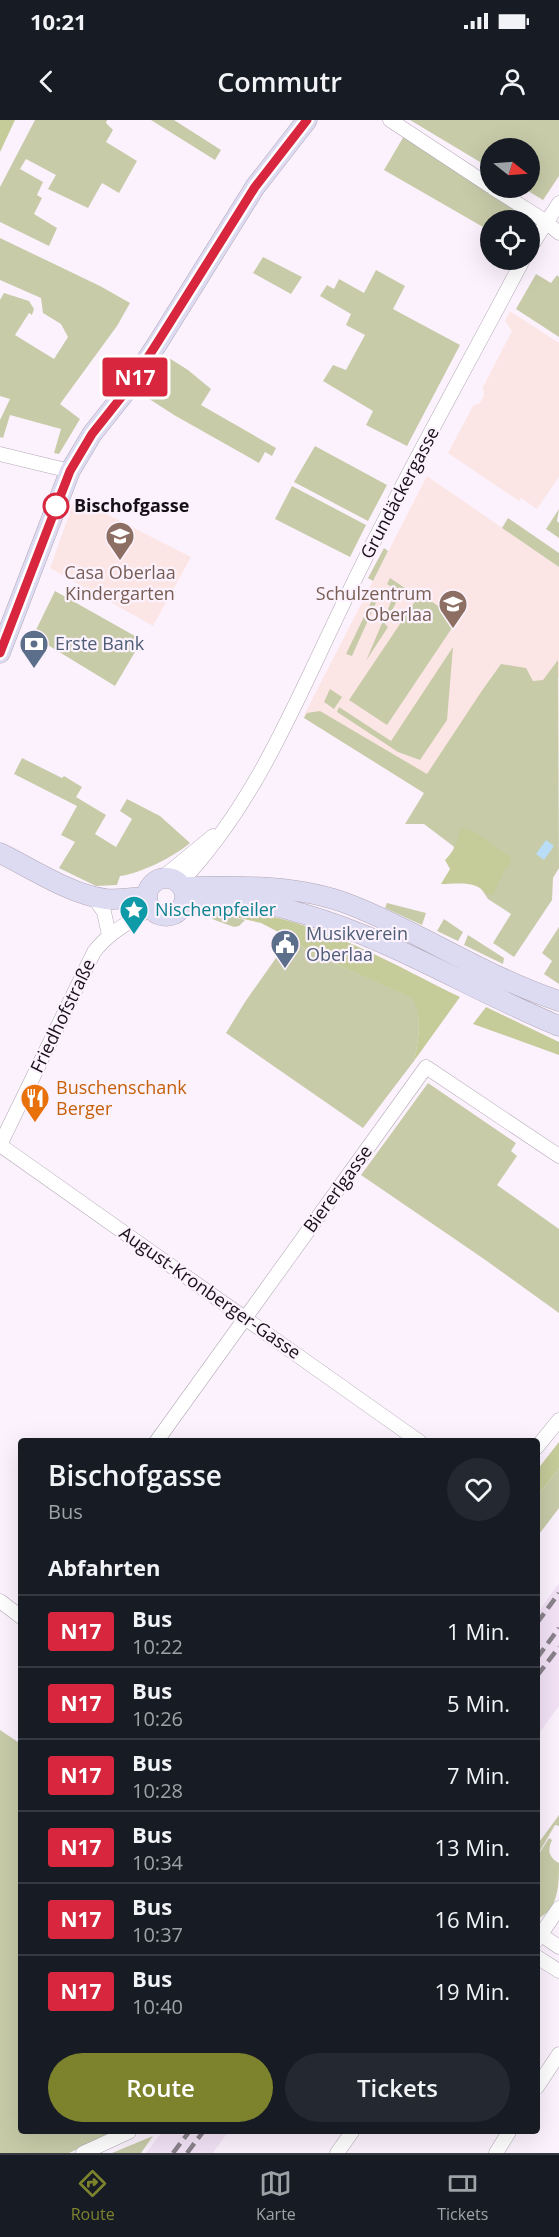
<!DOCTYPE html>
<html lang="de">
<meta charset="utf-8">
<style>
:root{--surface:#171b24;--page:#242831;--text:#f1f3f6;--muted:#9ea1a6;--line:#363941;--accent:#7d832d}
body{margin:0;font-family:"Open Sans",sans-serif;background:var(--page);color:var(--text);height:100vh;display:flex;flex-direction:column;font-size:22px;white-space:nowrap}
*{box-sizing:border-box;margin:0}
p{font-size:20px;color:var(--muted)}
.icon{flex:none;width:33px;height:33px;fill:none;stroke:currentColor;stroke-width:2;stroke-linecap:round;stroke-linejoin:round}
.map{position:relative;flex:1;overflow:hidden}
.sheet{position:absolute;left:18px;top:1318px;width:522px;height:696px;display:flex;flex-direction:column;background:var(--surface);border-radius:6px;box-shadow:0 6px 24px #0002}
.sheet>*{flex:none}
.badge{padding:0 12px;border-radius:4px;font-size:21px;line-height:39px}
.needle{width:39px;rotate:107deg}
.controls{position:absolute;left:480px;top:18px;display:grid;gap:12px}
.controls a{display:grid;place-items:center;width:60px;height:60px;border-radius:50%;background:var(--surface);box-shadow:0 6px 24px #0002;font-size:30px}
.map>.badge{position:absolute;translate:-50% -50%;box-shadow:0 0 0 3px #fff}
h2{padding:0 30px;font-size:22px;line-height:54px}
.round{display:grid;place-items:center;flex:none;width:63px;height:63px;border-radius:32px;background:var(--page)}
.overview{display:flex;align-items:center;justify-content:space-between;height:102px;padding:0 30px}
h1{font-size:28px;font-weight:600;line-height:45px}
.button{display:flex;gap:12px;margin-top:auto;padding:12px 30px}
.button a{flex:1;height:69px;border-radius:36px;background:var(--accent);color:#fff;font-size:24px;font-weight:600;line-height:69px;text-align:center}
.button a+a{background:var(--page);color:var(--text)}
ul{padding:0;list-style:none}
li{display:flex;align-items:center;gap:18px;height:72px;padding:0 30px;border-top:2px solid var(--line)}
li div{flex:1}
li b{display:block;font-size:22px}
li em{font-style:normal}
li .badge{min-width:66px;font-weight:700;text-align:center}
.status{display:flex;justify-content:space-between;align-items:center;height:42px;padding:0 30px;background:var(--surface);direction:ltr}
.status svg{height:16px;fill:currentColor}
header{display:flex;justify-content:space-between;align-items:center;height:78px;padding:0 30px;background:var(--surface);font-size:27px;font-weight:600}
.menu{display:flex;justify-content:space-around;align-items:center;height:84px;border-top:2px solid var(--line);background:var(--surface);font-size:16px;color:var(--muted)}
.menu a{display:grid;justify-items:center;gap:3px}
.menu .active{color:var(--accent)}
.map>svg:first-child{display:block}
</style>
<div class="status"><b>10:21</b><svg viewBox="0 0 49 12"><path d="M0 12V9h3v3zM5 12V6h3v6zM10 12V3h3v9zM15 12V0h3v12zM26 1h20v11H26zM47 4h2v5h-2z"/></svg></div>
<header><svg class="icon" aria-label="back" viewBox="0 0 24 24"><path d="M15 5l-7 7 7 7"/></svg>Commutr<svg class="icon" aria-label="person" viewBox="0 0 24 24"><circle cx="12" cy="8" r="4"/><path d="M4 21q1-7 8-7t8 7"/></svg></header>
<div class="map">
<svg width="559" height="2033" viewBox="0 0 559 2033">
<rect width="100%" height="100%" fill="#fcf2fe"/>
<path fill="#f3e2f6" d="M559,1463V1586L537,1616V1494Z
M162,2012H228L213,2033H146Z"/>
<path fill="#fce6e5" d="M510,191L559,223V357L537,389L521,378L519,381L448,333L473,286L480,283L484,275L483,267L512,211L505,201Z
M427,356L559,447V557L424,673L303,597Z
M75,378L191,437L153,506L50,448Z"/>
<path fill="#c7cba8" d="M35,0H107L106,3L113,10L106,22L137,41L119,73L102,63L88,88L48,69L56,55L26,39L20,49L43,62L37,75L42,78L34,94L57,108L49,126L0,102V67Z
M151,0H174L221,30L215,40Z
M410,0H559V56L543,80L523,68H530V28H490V48Z
M404,16L451,44L533,102L530,109V100H490V111L384,50Z
M0,118L100,166L130,183L117,206L60,284L80,299L59,334L54,333L61,309L10,295L3,318L0,317V300L10,279L0,276V180L4,173L29,181L34,189L32,195L29,193L15,215L54,239L68,217L61,204L43,193L41,178L0,160Z
M263,137L302,157L291,174L253,153Z
M376,150L405,166L393,189L460,225L407,326L366,305L373,291L323,261L333,245L346,250L365,215L346,205L351,194L320,176L327,165L334,169L339,159L364,173Z
M536,154L551,163L557,155L559,157V217L516,189Z
M169,238L188,250L211,269L201,285L276,328L272,336L265,332L259,343L174,295L140,273Z
M315,326L387,365L368,401L294,362Z
M292,366L366,405L350,437L275,399Z
M559,389L557,401L559,403V418L546,409Z
M508,398L559,433V447L502,408Z
M384,428L388,431L373,461L368,458Z
M390,458L411,472L408,477L401,473L385,504L388,507L366,541L396,470L387,464Z
M55,471L142,520L115,566L33,516Z
M420,474L458,499L387,605L349,580Z
M374,476L378,478L352,536L346,534Z
M453,527L447,600L420,640L398,632L337,592L339,587L391,621Z
M558,540L559,748L553,758L552,780L514,837L493,823L511,794L488,779L453,726L424,704H405L424,673L304,598L307,593L320,591L427,654L481,572L501,544L526,548L533,561L543,560Z
M330,569L342,577L334,589L324,582Z
M22,638L62,658L64,656L82,667L76,677L106,695L95,714L116,727L132,699L120,691L127,679L160,696L190,723C175,736 140,754 120,756L117,765L96,766L59,748L75,722L61,715L77,686L14,654Z
M387,783L426,793L422,805L385,788Z
M219,789L231,790L230,796L245,800L239,806L234,807L212,799Z
M444,799L463,812L458,821L437,811Z
M559,807V864L544,854L552,841L542,833Z
M468,815L504,838L503,844L464,825Z
M290,818L313,834L413,878C423,894 418,923 414,941L363,1008L226,913L245,882Z
M428,963L516,1023L511,1031L517,1036L497,1065L559,1109V1193L484,1139L361,1055Z
M559,1349V1388L537,1417V1376Z
M0,1610L21,1624V2012H115L69,2033H0Z
M559,1695V1706L555,1705L537,1736V1725Z
M549,1718L552,1720C547,1731 549,1737 559,1743C559,1764 559,1790 537,1799V1737Z
M153,2016L141,2033H112Z"/>
<path fill="#c6cb9a" d="M0,0H15L0,32Z
M460,708C479,709 492,728 509,735L511,743L505,749L493,775C485,774 483,769 476,766C466,762 452,764 441,764L450,749L445,740C453,733 460,718 460,708Z
M231,790C314,797 387,841 460,877L414,941C418,923 423,894 412,878L313,834L290,818L261,803L230,796Z
M486,887L559,922V935L473,904Z
M559,1322V1349L537,1376V1350Z"/>
<path fill="#b9dcf7" d="M546,720L554,726L544,740L536,734Z"/>
<g fill="none" stroke-linecap="round" stroke-linejoin="round">
<g stroke="#b2a7b4" stroke-width="15">
<path id="street" d="M390,0L490,66
M493,68L545,101L559,113
M530,128L559,83
M0,334L70,351
M162,758L213,716
M180,763C257,683 298,576 346,478C401,363 464,252 523,140
M94,777L104,792L109,815
M0,1025L420,1322
M0,1025L94,832C109,812 130,802 151,788
M156,1322L426,947L559,1036
M537,1327L559,1300
M0,1481L21,1497
M537,1812L559,1827
M537,1820L559,1788
M537,1837L559,1851
M537,1967L559,1934
M83,2033L129,2012
M337,2033L352,2012
M496,2033L509,2012"/>
</g>
<g stroke="#b2a7b4" stroke-width="21">
<path id="secondary" d="M0,533L70,351L92,314L127,270L159,221L255,67L307,0
M0,733C31,748 71,775 106,779C119,780 134,777 147,777
M147 777a19 19 0 1 1 38 0a19 19 0 1 1-38 0Z
M183,767C238,766 298,764 351,785C422,813 486,857 559,881
M183,787C201,782 218,779 237,779C259,780 283,788 304,794C394,820 473,871 559,906"/>
</g>
<use href="#street" stroke="#fff" stroke-width="14"/>
<use href="#secondary" stroke="#dcdbf2" stroke-width="20"/>
<path stroke="#89828b" stroke-width="4.5" stroke-dasharray="12 6" stroke-linecap="butt" d="M537,1503L559,1473
M537,1538L559,1508
M537,1556L559,1527
M173,2033L189,2012
M187,2033L203,2012"/>
</g>
<g fill="none" stroke-linecap="round" stroke-linejoin="round">
<g stroke="#fff" stroke-width="14">
<path id="line" d="M0,533L70,351L92,314L127,270L159,220L255,67L307,0"/>
</g>
<use href="#line" stroke="#d7263d" stroke-width="9"/>
</g>
<defs>
<g id="school-pin" transform="scale(1.5)"><path d="M0 17L-7.5 6A9.5 9.5 0 1 1 7.5 6Z" fill="#8d6e63" stroke="#fcf2fe"/><path d="M0-5L7-2L0 1L-7-2ZM-4 1L0 2.5L4 1V4Q0 6-4 4Z" fill="#fff"/></g>
<g id="bank-pin" transform="scale(1.5)"><path d="M0 17L-7.5 6A9.5 9.5 0 1 1 7.5 6Z" fill="#5c6f8a" stroke="#fcf2fe"/><path d="M-6-4H6V4H-6ZM0-2.3a2.3 2.3 0 1 0 0 4.6a2.3 2.3 0 1 0 0-4.6Z" fill="#fff"/></g>
<g id="sight-pin" transform="scale(1.5)"><path d="M0 17L-7.5 6A9.5 9.5 0 1 1 7.5 6Z" fill="#0f9aa8" stroke="#fcf2fe"/><path d="M0-6L1.8-2.2L6-1.7L2.9 1.2L3.7 5.4L0 3.3L-3.7 5.4L-2.9 1.2L-6-1.7L-1.8-2.2Z" fill="#fff"/></g>
<g id="civic-pin" transform="scale(1.5)"><path d="M0 17L-7.5 6A9.5 9.5 0 1 1 7.5 6Z" fill="#5c6f8a" stroke="#fcf2fe"/><path d="M-.6-6.5H3V-4.5H.6V-3L4-1V1h2V6H-6V1h2V-1L-.6-3ZM-1.2 2.5V6h2.4V2.5Z" fill="#fff"/></g>
<g id="restaurant-pin" transform="scale(1.5)"><path d="M0 17L-7.5 6A9.5 9.5 0 1 1 7.5 6Z" fill="#e8710a" stroke="#fcf2fe"/><path d="M-5-6h1v4h1v-4h1v4h1v-4h1v5L-1.5 .5V6h-2V.5L-5-1ZM5-6V6H3V1.5H1.5Q1.5-4 5-6Z" fill="#fff"/></g>
</defs>
<g fill-rule="evenodd">
<use href="#school-pin" x="120" y="416"/>
<use href="#school-pin" x="453" y="484"/>
<use href="#bank-pin" x="34" y="524"/>
<use href="#sight-pin" x="134" y="790"/>
<use href="#civic-pin" x="285" y="824"/>
<use href="#restaurant-pin" x="35" y="978"/>
</g>
<circle fill="#fff" stroke="#d7263d" stroke-width="3" cx="56" cy="386" r="12"/>
<g text-anchor="middle" stroke-width="4.5" stroke-linejoin="round" paint-order="stroke">
<g font-size="18" fill="#151116" stroke="#fcf2fe">
<text transform="translate(400 373) rotate(-62)" y="6">Grundäckergasse</text>
<text transform="translate(63 896) rotate(-64)" y="6">Friedhofstraße</text>
<text transform="translate(338 1069) rotate(-54)" y="6">Biererlgasse</text>
<text transform="translate(210 1173) rotate(35)" y="6">August-Kronberger-Gasse</text>
</g>
<g font-size="18" font-weight="bold" fill="#151116" stroke="#fcf2fe" text-anchor="start">
<text x="74" y="392">Bischofgasse</text>
</g>
<g font-size="18" fill="#785e54" stroke="#fcf2fe">
<text x="120" y="459">Casa Oberlaa<tspan x="120" dy="21">Kindergarten</tspan></text>
<text x="432" y="480" text-anchor="end">Schulzentrum<tspan x="432" dy="21">Oberlaa</tspan></text>
</g>
<g font-size="18" fill="#4e5e75" stroke="#fcf2fe" text-anchor="start">
<text x="55" y="530">Erste Bank</text>
<text x="306" y="820">Musikverein<tspan x="306" dy="21">Oberlaa</tspan></text>
</g>
<g font-size="18" fill="#0d838f" stroke="#fcf2fe" text-anchor="start">
<text x="155" y="796">Nischenpfeiler</text>
</g>
<g font-size="18" fill="#c56008" stroke="#fcf2fe" text-anchor="start">
<text x="56" y="974">Buschenschank<tspan x="56" dy="21">Berger</tspan></text>
</g>
</g>
</svg>
<div class="controls">
<a><svg class="needle" viewBox="-14 -14 28 28"><path d="M0-13l5 13h-10z" fill="#e53935"/><path d="M0 13l5-13h-10z" fill="#9ea1a6"/></svg></a>
<a><svg class="icon" aria-label="locate" viewBox="0 0 24 24"><circle cx="12" cy="12" r="6"/><path d="M12 2v4M12 18v4M2 12h4M18 12h4"/></svg></a>
</div>
<b class="badge" style="left:135px;top:257px;background:#d7263d;color:#fff">N17</b>
<section class="sheet">
<div class="overview"><div><h1>Bischofgasse</h1><p>Bus</p></div><a class="round"><svg class="icon" aria-label="heart" viewBox="0 0 24 24"><path d="M12 20l-8-8c-3-5 5-10 8-4 3-6 11-1 8 4z"/></svg></a></div>
<h2>Abfahrten</h2>
<ul>
<li><span class="badge" style="background:#d7263d;color:#fff">N17</span><div><b>Bus</b><p>10:22</p></div><em>1 Min.</em></li>
<li><span class="badge" style="background:#d7263d;color:#fff">N17</span><div><b>Bus</b><p>10:26</p></div><em>5 Min.</em></li>
<li><span class="badge" style="background:#d7263d;color:#fff">N17</span><div><b>Bus</b><p>10:28</p></div><em>7 Min.</em></li>
<li><span class="badge" style="background:#d7263d;color:#fff">N17</span><div><b>Bus</b><p>10:34</p></div><em>13 Min.</em></li>
<li><span class="badge" style="background:#d7263d;color:#fff">N17</span><div><b>Bus</b><p>10:37</p></div><em>16 Min.</em></li>
<li><span class="badge" style="background:#d7263d;color:#fff">N17</span><div><b>Bus</b><p>10:40</p></div><em>19 Min.</em></li>
</ul>
<div class="button"><a>Route</a><a>Tickets</a></div>
</section>
</div>
<nav class="menu">
<a class="active"><svg class="icon" aria-label="directions" viewBox="0 0 24 24"><path d="M12 3l9 9-9 9-9-9zM9 14v-3h6M13 9l2 2-2 2"/></svg>Route</a>
<a><svg class="icon" aria-label="map" viewBox="0 0 24 24"><path d="M3 6l6-2 6 2 6-2v14l-6 2-6-2-6 2zM9 4v14M15 6v14"/></svg>Karte</a>
<a><svg class="icon" aria-label="tickets" viewBox="0 0 24 24"><path d="M3 7h18v10H3zM15 7v10"/></svg>Tickets</a>
</nav>
